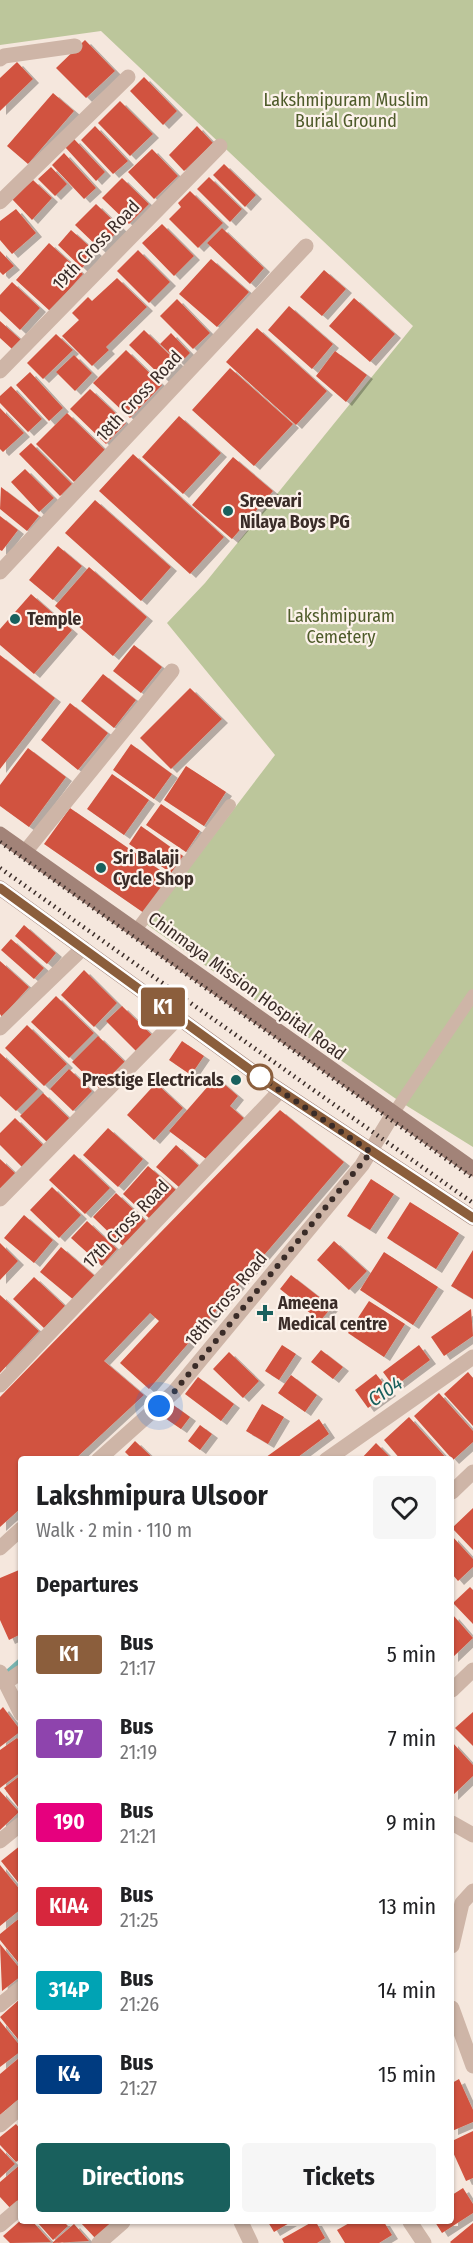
<!DOCTYPE html>
<meta charset="utf-8">
<style>
:root{--surface:#fff;--page:#f6f6f6;--text:#202124;--muted:#757577;--accent:#19605d}
body{margin:0;font-family:"Fira Sans Condensed",sans-serif;background:var(--page);color:var(--text);height:100vh;display:flex;flex-direction:column;font-size:22px;white-space:nowrap}
*{box-sizing:border-box;margin:0}
p{font-size:20px;color:var(--muted)}
.icon{flex:none;width:33px;height:33px;fill:none;stroke:currentColor;stroke-width:2;stroke-linecap:round;stroke-linejoin:round}
.map{position:relative;flex:1;overflow:hidden}
.sheet{position:absolute;left:18px;top:1456px;width:436px;height:768px;display:flex;flex-direction:column;background:var(--surface);border-radius:6px;box-shadow:0 2px 4px #0004}
.sheet>*{flex:none}
.badge{padding:0 12px;border-radius:4px;font-size:21px;line-height:39px}
.you{position:absolute;width:30px;height:30px;margin:-15px;border:4px solid #fff;border-radius:50%;background:#1a73e8;box-shadow:0 0 0 9px #1a73e833}
.map>.badge{position:absolute;translate:-50% -50%;box-shadow:0 0 0 3px #fff}
h2{padding:0 18px;font-size:22px;line-height:54px}
.round{display:grid;place-items:center;flex:none;width:63px;height:63px;border-radius:6px;background:var(--page)}
.headline{display:flex;align-items:center;justify-content:space-between;height:102px;padding:0 18px}
h1{font-size:28px;font-weight:700;line-height:45px}
.action{display:flex;gap:12px;margin-top:auto;padding:12px 18px}
.action a{flex:1;height:69px;border-radius:6px;background:var(--accent);color:#fff;font-size:24px;font-weight:700;line-height:69px;text-align:center}
.action a+a{background:var(--page);color:var(--text)}
ul{padding:0;list-style:none}
li{display:flex;align-items:center;gap:18px;height:84px;padding:0 18px}
li div{flex:1}
li b{display:block;font-size:22px}
li em{font-style:normal}
li .badge{min-width:66px;font-weight:700;text-align:center}
.map>svg:first-child{display:block}
</style>
<div class="map">
<svg width="473" height="2243" viewBox="0 0 473 2243">
<defs>
<filter id="shadow"><feDropShadow dx="6" dy="4" stdDeviation="0" flood-color="#0004"/></filter>
</defs>
<rect width="100%" height="100%" fill="#f5e7dd"/>
<path fill="#bcc69b" d="M0,0H473V1147L399,1101L146,924L275,755L167,623L205,583L413,326L101,31L0,45Z"/>
<g fill="none" stroke-linecap="round" stroke-linejoin="round">
<path stroke="#79b5b1" stroke-width="8" d="M2,1679L21,1662"/>
</g>
<path fill="#d1533f" filter="url(#shadow)" d="M85,40L115,71L86,98L56,68Z
M17,62L33,79L0,111V78Z
M144,77L177,111L163,125L130,91Z
M53,93L74,111L28,164L7,146Z
M120,101L153,134L130,156L98,123Z
M95,126L128,161L113,174L81,140Z
M197,126L213,143L184,171L169,155Z
M74,139L105,172L96,181L65,147Z
M152,149L178,176L154,199L128,172Z
M64,153L96,188L84,199L52,165Z
M224,164L256,195L245,207L213,175Z
M51,167L67,184L55,196L38,179Z
M209,177L242,209L230,222L197,189Z
M122,178L149,204L129,224L102,198Z
M33,180L52,198L32,220L12,199Z
M190,191L223,223L198,248L169,219L181,207L178,203Z
M96,204L121,228L100,249L75,225Z
M16,209L36,233L12,254L0,240V221Z
M162,224L194,256L174,276L142,243Z
M222,228L264,268L250,284L207,243Z
M71,230L96,252L82,268L58,245Z
M49,243L83,274L50,311L16,280Z
M138,250L170,282L149,303L117,271Z
M0,251L14,266L3,275L0,272Z
M211,259L249,292L217,327L179,294Z
M324,270L346,289L322,316L300,297Z
M117,278L147,307L106,347L109,350L92,366L62,336L79,320L72,313L88,297L92,301Z
M12,282L40,308L20,330L0,311V295Z
M354,298L395,334L370,362L329,326Z
M177,299L210,333L193,349L160,316Z
M289,306L333,344L312,369L268,330Z
M0,321L21,340L12,349L0,338Z
M257,328L327,391L296,425L226,362Z
M144,330L178,363L163,378L129,345Z
M171,333L190,353L180,363L160,344Z
M56,334L73,350L43,379L27,363Z
M126,350L162,385L130,418L93,383Z
M335,351L367,375L346,402L316,376Z
M74,355L92,373L75,391L56,372Z
M230,368L293,424L254,466L192,410Z
M30,372L63,408L49,421L16,385Z
M11,386L42,419L28,432L0,403V396Z
M90,389L126,423L106,444L70,409Z
M0,408L24,433L3,452L0,449Z
M67,413L105,450L74,482L36,444Z
M179,416L221,453L183,494L142,457Z
M31,443L72,484L60,496L19,454Z
M133,454L224,537L190,574L99,491Z
M233,457L273,491L232,539L192,505Z
M25,469L54,498L39,512L11,482Z
M1,487L39,516L27,531L0,509Z
M95,500L171,567L141,601L65,533Z
M0,516L18,530L2,551L0,550Z
M58,546L82,566L53,600L29,580Z
M89,567L147,617L113,656L55,606Z
M31,594L72,630L34,674L0,645V629Z
M134,645L162,667L141,693L113,671Z
M0,655L55,698L0,769Z
M103,674L136,700L114,728L81,701Z
M190,688L222,719L171,769L140,738Z
M70,703L108,733L78,770L41,740Z
M131,744L172,774L154,799L113,770Z
M28,748L66,777L29,827L0,806V785Z
M186,766L226,792L204,826L164,800Z
M112,774L149,800L124,835L87,809Z
M161,804L200,831L186,852L146,825Z
M70,808L170,877L144,913L44,844Z
M141,826L183,856L171,873L129,844Z
M24,925L56,953L47,964L15,936Z
M11,939L44,968L34,979L1,950Z
M0,961L29,987L2,1017L0,1014Z
M84,970L117,1003L94,1027L61,995Z
M56,996L94,1033L69,1058L31,1022Z
M122,1006L154,1037L138,1053L106,1021Z
M27,1025L67,1064L44,1086L5,1048Z
M98,1036L127,1064L101,1090L72,1062Z
M182,1041L204,1056L191,1075L169,1060Z
M0,1053L38,1089L16,1111L0,1096Z
M69,1069L92,1091L73,1111L50,1089Z
M216,1077L238,1096L230,1106L247,1121L210,1162L169,1131Z
M156,1083L183,1108L154,1140L127,1115Z
M43,1093L71,1120L48,1143L20,1116Z
M280,1110L344,1162L149,1389L120,1363L159,1321L150,1313L104,1361L144,1395L74,1460H21V1508L0,1527V1397Z
M15,1118L44,1146L23,1168L0,1145V1133Z
M108,1128L143,1159L118,1187L83,1155Z
M176,1145L199,1166L180,1188L156,1167Z
M74,1154L110,1188L85,1214L49,1180Z
M0,1159L16,1174L0,1190Z
M148,1166L176,1190L150,1219L123,1194Z
M371,1179L394,1194L370,1230L347,1216Z
M52,1187L81,1215L59,1238L30,1210Z
M116,1193L148,1223L125,1248L93,1217Z
M410,1202L459,1233L436,1269L387,1238Z
M24,1215L53,1240L34,1263L4,1238Z
M87,1221L117,1249L102,1266L71,1238Z
M334,1241L367,1271L349,1290L317,1260Z
M0,1243L18,1261L0,1280Z
M61,1247L96,1277L75,1301L40,1272Z
M473,1250V1299L451,1286Z
M384,1252L438,1287L413,1325L360,1290Z
M291,1275L332,1307L320,1321L280,1289Z
M34,1277L65,1306L44,1328L13,1299Z
M0,1295L39,1331L0,1373Z
M369,1301L405,1324L384,1357L348,1333Z
M471,1309L473,1336L444,1356L431,1337Z
M282,1345L296,1354L279,1380L265,1371Z
M419,1345L430,1360L394,1387L383,1372Z
M321,1350L343,1367L333,1379L311,1362Z
M229,1352L259,1381L243,1398L213,1369Z
M468,1372L473,1378V1426L444,1394Z
M376,1374L390,1392L368,1408L355,1390Z
M291,1375L317,1395L305,1412L278,1393Z
M198,1377L234,1404L221,1421L185,1394Z
M439,1393L473,1431V1442L453,1460L414,1416Z
M172,1404L190,1417L181,1429L162,1416Z
M262,1404L284,1417L268,1444L246,1431Z
M409,1417L448,1460H401L384,1440Z
M319,1419L329,1434L294,1460H262Z
M200,1425L212,1434L200,1450L188,1441Z
M135,1441L155,1460H133L125,1452Z
M376,1443L393,1460H360Z
M473,1508V1550L452,1528Z
M452,1536L473,1559V1567L458,1581L452,1574Z
M19,1570L21,1577V1634L9,1640L0,1620V1578Z
M470,1587L473,1590V1624L453,1603Z
M453,1615L473,1638L452,1658V1617Z
M3,1707L21,1731L0,1747V1710Z
M473,1712V1746L455,1728Z
M17,1738L21,1743V1772L0,1788V1750Z
M452,1742L473,1765V1776L452,1796Z
M21,1775V1811L4,1788Z
M0,1791L19,1812L0,1830Z
M21,1845V1886L1,1861Z
M0,1865L21,1891V1909L0,1926Z
M21,1917V1966L0,1940V1934Z
M0,1944L21,1970V1976L2,1991Z
M21,1998V2043L0,2017Z
M0,2021L21,2047V2051L0,2067Z
M19,2058L21,2097L0,2115V2074Z
M459,2079L473,2110V2122L452,2131V2083Z
M16,2124L21,2130V2158L16,2162L0,2145V2137Z
M473,2131V2178L466,2181L452,2150V2141Z
M0,2148L15,2164L0,2178Z
M21,2164V2201L12,2210L0,2197V2182Z
M463,2188L473,2204V2213L442,2233L435,2222H452V2195Z
M21,2220L33,2222L51,2242L10,2243L3,2236Z
M37,2222H64L68,2226L53,2240Z
M80,2222H115L96,2239Z
M268,2222H291L274,2232Z
M312,2222H316L325,2238L317,2243H284L282,2239Z
M351,2222H384L392,2235L379,2243H345L337,2230Z
M473,2223V2243H451L450,2242Z
M74,2224L89,2241L52,2243Z"/>
<g fill="none" stroke-linecap="round" stroke-linejoin="round">
<path stroke="#ceb5a7" stroke-width="12" d="M136,930L230,805
M393,1114L473,995"/>
<path stroke="#ceb5a7" stroke-width="15" d="M0,59L4,56L75,46
M0,202L128,77
M0,371L220,146
M0,572L306,246
M25,852L172,671
M0,1028L83,948
M0,1199L178,1018
M0,1385L280,1091
M98,1460L174,1392L362,1165L393,1114
M326,1460L473,1357
M452,1492L473,1472
M0,1548L21,1529
M0,1672L21,1714
M5,1683L21,1672
M452,1690L473,1670
M452,1823L473,1835
M0,1841L21,1824
M452,1946L462,1903L473,1891
M0,2005L21,1988
M452,2008L473,2066
M0,2125L21,2107
M241,2222L251,2243
M410,2222L424,2243
M0,2225L21,2207
M99,2243L123,2222"/>
<path stroke="#a28378" stroke-width="15" d="M0,834L473,1169
M0,888L260,1077L473,1218"/>
<path stroke="#3a2c28" stroke-width="4.5" stroke-dasharray="1.5 4.5" stroke-linecap="butt" d="M0,842L473,1178
M0,868L473,1203"/>
</g>
<g fill="none" stroke-linecap="round" stroke-linejoin="round">
<g stroke="#fff" stroke-width="14">
<path id="line" d="M0,888L260,1077L473,1218"/>
</g>
<use href="#line" stroke="#8b5e3c" stroke-width="9"/>
<path stroke="#3a2c28" stroke-width="6" stroke-dasharray="0 10.8" d="M159,1406L174,1392L371,1152L260,1077"/>
</g>
<g fill="#19605d" stroke="#fcf2ea" stroke-width="2">
<circle cx="228" cy="511" r="6"/>
<circle cx="15" cy="619" r="6"/>
<circle cx="101" cy="868" r="6"/>
<circle cx="236" cy="1080" r="6"/>
<path d="M262 1304h6v6h6v6h-6v6h-6v-6h-6v-6h6z"/>
</g>
<circle fill="#fff" stroke="#8b5e3c" stroke-width="3" cx="260" cy="1077" r="12"/>
<g text-anchor="middle" stroke-width="4.5" stroke-linejoin="round" paint-order="stroke">
<g font-size="18" fill="#4e5b2a" stroke="#fcf2ea">
<text x="346" y="106">Lakshmipuram Muslim<tspan x="346" dy="21">Burial Ground</tspan></text>
<text x="341" y="622">Lakshmipuram<tspan x="341" dy="21">Cemetery</tspan></text>
</g>
<g font-size="18" fill="#3a2c28" stroke="#fcf2ea">
<text transform="translate(96 245) rotate(-46)" y="6">19th Cross Road</text>
<text transform="translate(139 396) rotate(-47)" y="6">18th Cross Road</text>
<text transform="translate(247 986) rotate(36)" y="6">Chinmaya Mission Hospital Road</text>
<text transform="translate(126 1224) rotate(-46)" y="6">17th Cross Road</text>
<text transform="translate(226 1299) rotate(-50)" y="6">18th Cross Road</text>
</g>
<g font-size="18" font-weight="bold" fill="#3a2c28" stroke="#fcf2ea" text-anchor="start">
<text x="240" y="507">Sreevari<tspan x="240" dy="21">Nilaya Boys PG</tspan></text>
<text x="27" y="625">Temple</text>
<text x="113" y="864">Sri Balaji<tspan x="113" dy="21">Cycle Shop</tspan></text>
<text x="224" y="1086" text-anchor="end">Prestige Electricals</text>
<text x="278" y="1309">Ameena<tspan x="278" dy="21">Medical centre</tspan></text>
</g>
<g font-size="20" font-style="italic" fill="#19605d" stroke="#fcf2ea">
<text transform="translate(385 1391) rotate(-35)" y="7">C104</text>
</g>
</g>
</svg>
<div class="you" style="left:159px;top:1406px"></div>
<b class="badge" style="left:163px;top:1007px;background:#8b5e3c;color:#fff">K1</b>
<section class="sheet">
<div class="headline"><div><h1>Lakshmipura Ulsoor</h1><p>Walk · 2 min · 110 m</p></div><a class="round"><svg class="icon" aria-label="heart" viewBox="0 0 24 24"><path d="M12 20l-8-8c-3-5 5-10 8-4 3-6 11-1 8 4z"/></svg></a></div>
<h2>Departures</h2>
<ul>
<li><span class="badge" style="background:#8b5e3c;color:#fff">K1</span><div><b>Bus</b><p>21:17</p></div><em>5 min</em></li>
<li><span class="badge" style="background:#8e44ad;color:#fff">197</span><div><b>Bus</b><p>21:19</p></div><em>7 min</em></li>
<li><span class="badge" style="background:#e6007e;color:#fff">190</span><div><b>Bus</b><p>21:21</p></div><em>9 min</em></li>
<li><span class="badge" style="background:#d7263d;color:#fff">KIA4</span><div><b>Bus</b><p>21:25</p></div><em>13 min</em></li>
<li><span class="badge" style="background:#00a3b4;color:#fff">314P</span><div><b>Bus</b><p>21:26</p></div><em>14 min</em></li>
<li><span class="badge" style="background:#003b80;color:#fff">K4</span><div><b>Bus</b><p>21:27</p></div><em>15 min</em></li>
</ul>
<div class="action"><a>Directions</a><a>Tickets</a></div>
</section>
</div>
